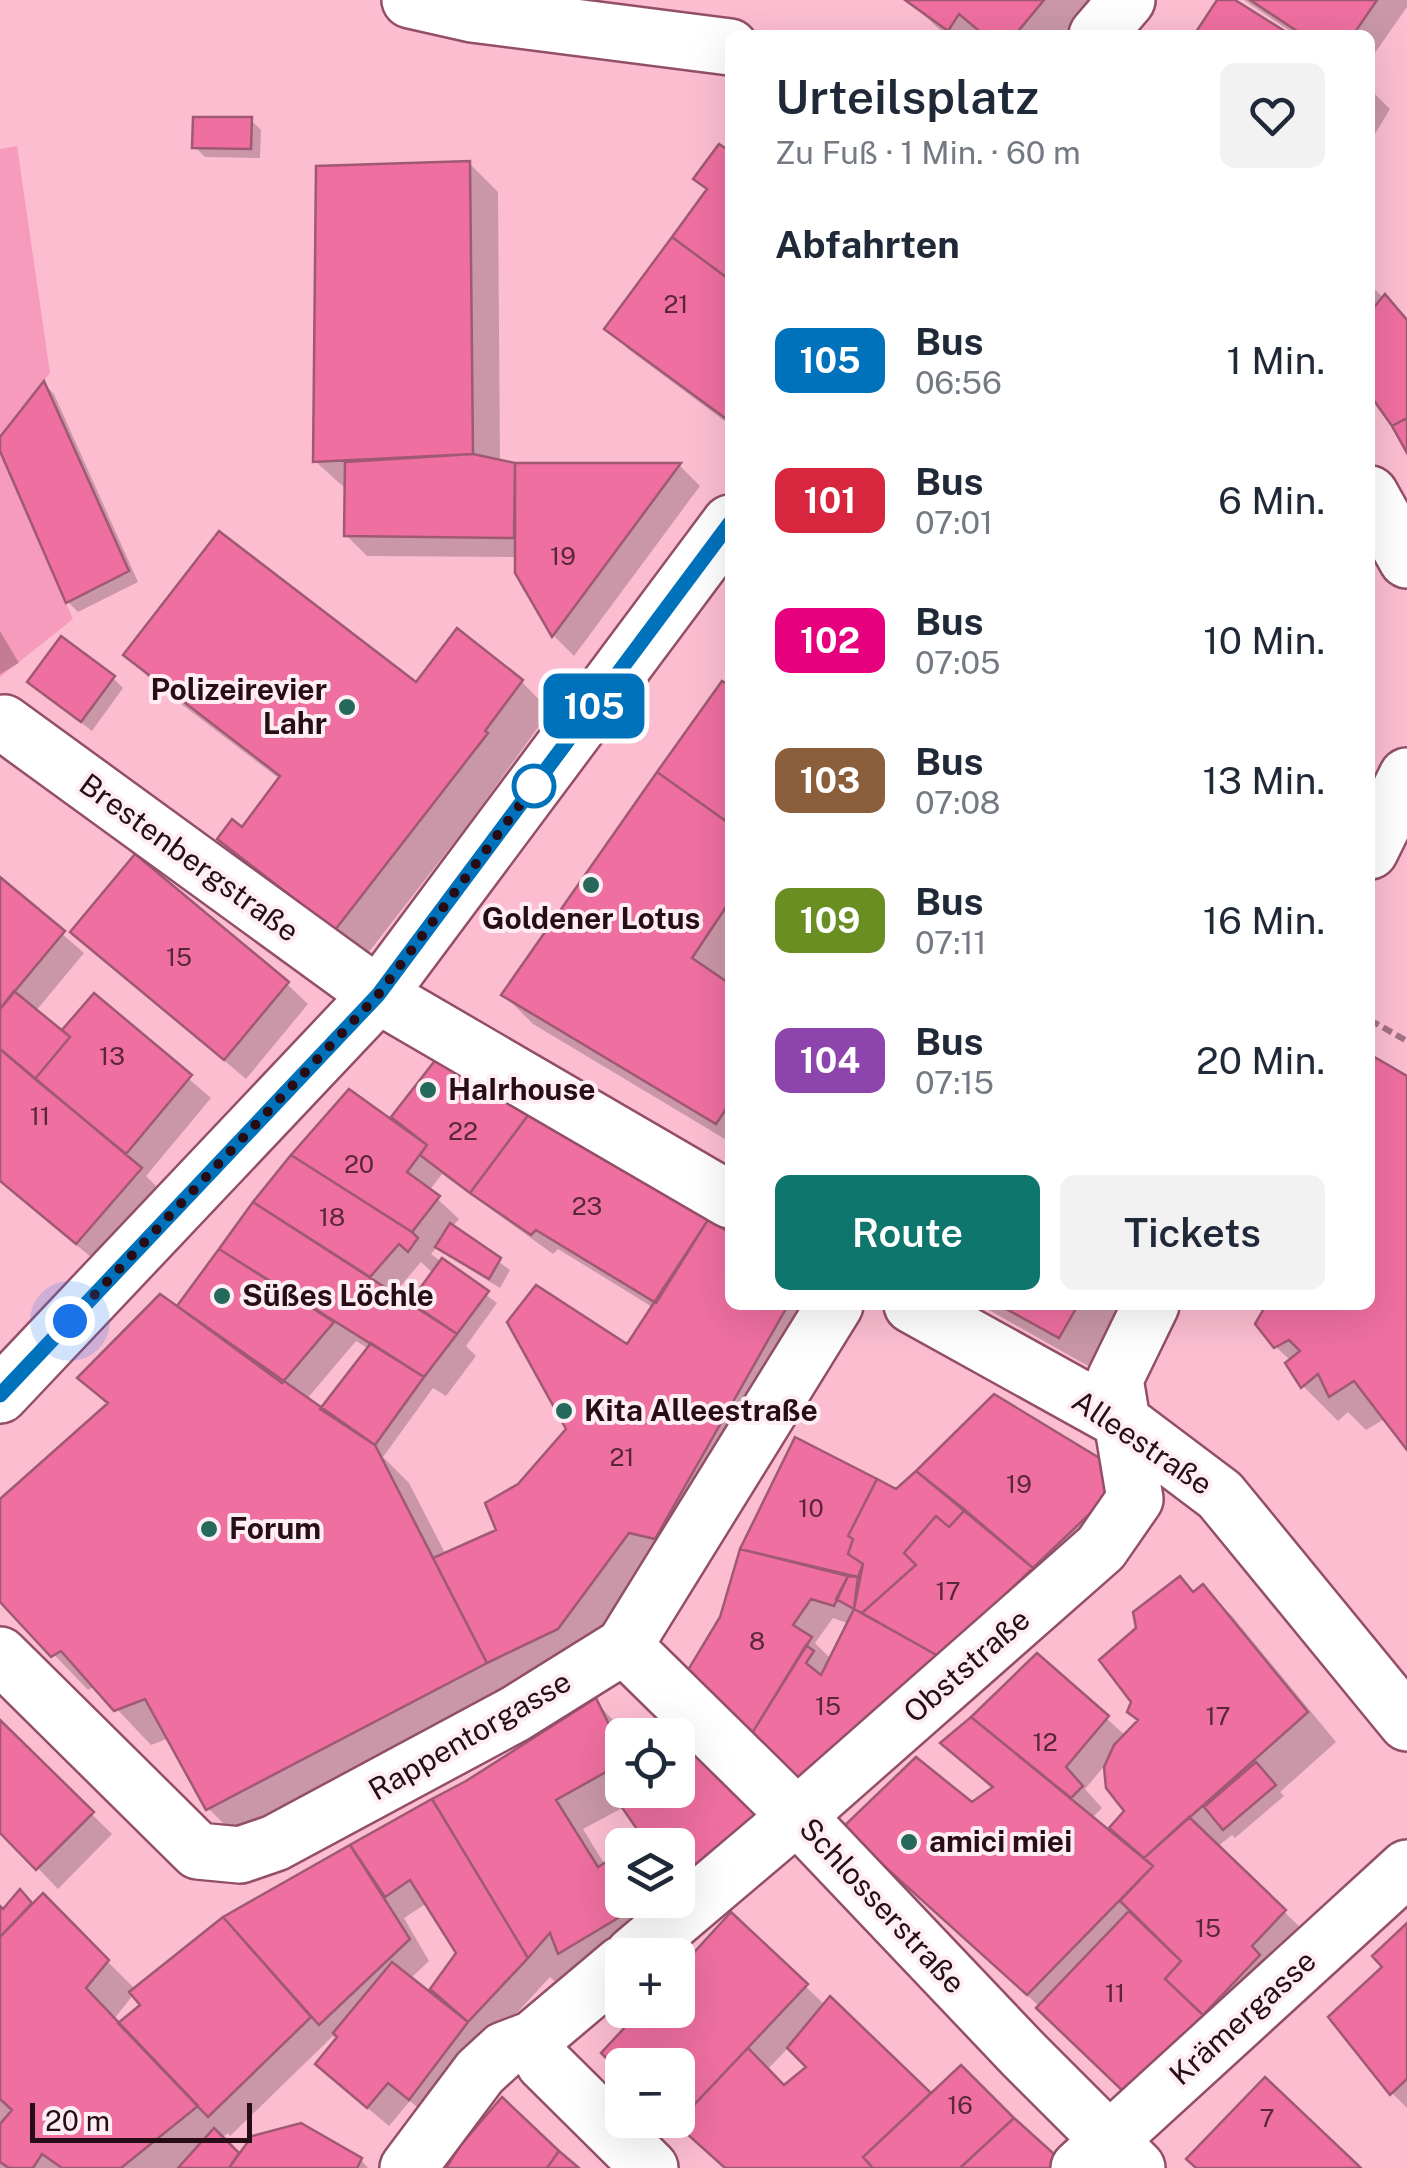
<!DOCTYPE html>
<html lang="de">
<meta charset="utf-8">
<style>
:root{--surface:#fff;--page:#f2f2f3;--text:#1f2937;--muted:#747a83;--accent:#0f766e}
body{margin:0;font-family:"Public Sans",sans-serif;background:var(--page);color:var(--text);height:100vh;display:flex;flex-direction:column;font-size:38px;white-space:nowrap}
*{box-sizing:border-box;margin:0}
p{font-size:32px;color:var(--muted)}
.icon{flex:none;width:55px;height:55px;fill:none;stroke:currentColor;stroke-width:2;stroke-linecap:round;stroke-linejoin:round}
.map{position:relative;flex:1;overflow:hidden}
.side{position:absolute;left:725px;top:30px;width:650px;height:1280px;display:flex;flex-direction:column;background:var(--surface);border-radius:15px;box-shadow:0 10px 40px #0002}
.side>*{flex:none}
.badge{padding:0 20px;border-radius:15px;font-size:35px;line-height:65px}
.controls{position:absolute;left:605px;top:1718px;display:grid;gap:20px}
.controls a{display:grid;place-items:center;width:90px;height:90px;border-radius:15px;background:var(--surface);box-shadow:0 10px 40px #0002;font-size:50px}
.scale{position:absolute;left:30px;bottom:25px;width:222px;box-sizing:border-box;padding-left:10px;border:5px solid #280d17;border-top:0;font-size:28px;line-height:35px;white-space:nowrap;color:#280d17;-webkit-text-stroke:8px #feedf2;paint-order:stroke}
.you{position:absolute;width:50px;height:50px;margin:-25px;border:8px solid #fff;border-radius:50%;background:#1a73e8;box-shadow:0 0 0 15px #1a73e833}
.map>.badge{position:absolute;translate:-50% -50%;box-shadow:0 0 0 5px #fff}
h2{padding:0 50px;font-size:38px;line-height:90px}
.round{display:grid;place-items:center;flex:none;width:105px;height:105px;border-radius:15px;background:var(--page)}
.overview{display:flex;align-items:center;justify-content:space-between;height:170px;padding:0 50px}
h1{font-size:48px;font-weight:600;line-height:75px}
.button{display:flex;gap:20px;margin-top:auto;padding:20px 50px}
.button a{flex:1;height:115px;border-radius:15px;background:var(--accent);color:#fff;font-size:40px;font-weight:600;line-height:115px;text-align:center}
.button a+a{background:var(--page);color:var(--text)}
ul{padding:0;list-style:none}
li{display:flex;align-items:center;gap:30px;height:140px;padding:0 50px}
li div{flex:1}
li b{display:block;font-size:38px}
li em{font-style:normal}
li .badge{min-width:110px;font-weight:700;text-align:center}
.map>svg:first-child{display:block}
</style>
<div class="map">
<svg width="1407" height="2168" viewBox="0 0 1407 2168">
<rect width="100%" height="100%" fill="#fcbdd1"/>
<path fill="#f69bbb" d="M17,146L50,373L0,437V149Z
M0,451L73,619L0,677Z"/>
<path fill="#0003" fill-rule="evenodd" d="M907,0H1097L1068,35H946Z
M1244,0H1407V7L1370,60V35H1296Z
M1370,89L1390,109L1370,142Z
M251,120L261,130L260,158L205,157L195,147Z
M730,155V425L628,349L608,328L708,191L696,179Z
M469,163L498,192L500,462L515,465L680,466L700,486L574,656L554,636L517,573V557L367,556L346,535L347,490L315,461Z
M1370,285L1407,320V448L1370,391Z
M45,385L54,394L138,582L78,612L68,602L0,443Z
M0,631L19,663L0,674Z
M457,632L522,682L550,711L466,827L365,957L249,867L220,839L242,831L281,780L155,684L127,655L416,686Z
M730,673V972L723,982L730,987V1142L533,1024L504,995Z
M113,678L123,688L92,731L41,692Z
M0,880L84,953L35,1012L62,1034L94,997L211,1098L146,1176L161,1191L98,1263L0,1181Z
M73,932L287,984L308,1004L246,1079Z
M1372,1058L1407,1079V1445L1386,1418L1366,1430L1348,1412L1338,1421L1303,1386L1291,1361L1276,1347L1269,1305H1370Z
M438,1061L730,1236V1305H830L587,1657L243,1843L208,1808L169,1738L151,1745L95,1686L88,1690L0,1598V1502L108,1406L80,1378L186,1315L180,1306L255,1204L350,1092L392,1120ZM442,1174L553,1254L558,1249L654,1308L569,1429L520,1486L500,1532L446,1555L409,1483L383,1457L433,1388L446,1396L476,1356L466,1346L497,1303L431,1254L438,1246L448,1256L500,1288L510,1270L452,1227L459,1219L429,1191ZM421,1262L434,1274L413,1301L422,1314L393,1295ZM356,1341L369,1349L322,1411L306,1400Z
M980,1305H1122L1088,1366Z
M796,1440L897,1492L1100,1461L1126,1519L820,1807L722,1618L743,1550ZM833,1618L850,1624L832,1660L815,1643Z
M1203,1587L1232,1616L1336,1742L1280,1792L1284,1796L1235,1838L1232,1835L1217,1847L1305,1932L1149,2113L1040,2007L874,1856L972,1805L993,1790L944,1743L1037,1656L1126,1736L1140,1721L1194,1594ZM1106,1764L1128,1811L1110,1831L1093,1817L1102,1808L1085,1789Z
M595,1701L627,1735H622V1790H678V1758L700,1743L721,1764L779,1845L589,1981L575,1967L559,1985L550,1977L489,2043L431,2119L410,2101L389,2126L339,2084L337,2040L333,2036L230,2136L228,2133L221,2139L240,2158L361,2160L368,2168H0V1909L3,1912L20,1893L34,1907L43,1897L136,1990L224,1919L433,1801ZM624,1807L646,1840L638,1845H678V1900H622V1854L605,1865L583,1829ZM427,1903L459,1953L430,1992L411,1978L429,1961L404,1918ZM134,1994L144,2005L119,2025L114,2019Z
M0,1724L112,1834L58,1889L0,1829Z
M731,1916L825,2005L830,1999L931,2097L1065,2168H725L674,2120H678V2065H622V2071L604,2053L644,2010H678V1974ZM789,2047L809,2067L785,2088L767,2070Z
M1407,1927V2108L1392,2093L1386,1967Z"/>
<path fill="#ef6fa1" stroke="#9f5972" stroke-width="2.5" d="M905,0H1044L1015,35H984L959,14L948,31Z
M1217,0H1235L1291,35H1194Z
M1250,0H1377L1353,35H1303Z
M193,117H252L251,149L192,148Z
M719,144L730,151V280L672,237L707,189L693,179Z
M470,161L473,454L313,462L316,166Z
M672,237L730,280V411L725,418L604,329Z
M1385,294L1407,320V418L1392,426L1370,395V312Z
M44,381L129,571L66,603L0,451V437Z
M1407,418V453L1392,426Z
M473,454L515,463L514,538L344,536L345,462Z
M515,463H681L552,637L515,573Z
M219,531L416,682L457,628L523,680L485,731L488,733L335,930L217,839L232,819L242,827L280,776L123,655Z
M61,636L115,676L81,722L27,682Z
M722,681L730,686V824L657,772Z
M657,772L730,824V901L692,958L730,984V1103L716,1124L501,995Z
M135,854L289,982L224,1060L70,932Z
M0,877L65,931L0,1009Z
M14,991L70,1037L35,1079L0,1049V1009Z
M94,993L192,1075L126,1154L35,1079L70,1037L62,1030Z
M0,1049L142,1168L76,1244L0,1181Z
M1371,1055L1407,1076V1450L1354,1381L1329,1397L1318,1374L1301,1388L1285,1363L1300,1351L1289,1340L1274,1348L1255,1324L1266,1305H1370Z
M437,1058L529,1114L470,1193L420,1155L427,1145L391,1117Z
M349,1089L427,1145L407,1172L440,1196L412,1232L291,1155Z
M529,1114L708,1220L656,1303L536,1230L531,1235L470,1193Z
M291,1155L412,1232L418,1238L408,1252L399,1244L370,1277L253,1202Z
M253,1202L457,1334L424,1377L219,1249Z
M708,1220L730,1233V1305H788L655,1539L629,1533L558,1629L487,1663L433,1558L496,1530L485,1503L518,1484L566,1429L507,1322L536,1285L627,1344Z
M450,1223L501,1258L489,1279L435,1247Z
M219,1249L334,1322L282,1383L177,1306Z
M442,1258L489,1291L457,1334L410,1302Z
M160,1294L375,1445L487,1663L206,1810L145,1699L114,1711L61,1651L51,1657L0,1602V1499L108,1403L77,1378Z
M999,1305H1078L1059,1338Z
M371,1343L424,1377L375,1445L320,1409Z
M994,1394L1101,1459L1106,1498L1033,1568L916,1471Z
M795,1437L877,1479L848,1536L853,1539L848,1554L863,1564L858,1577L740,1549Z
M916,1471L965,1510L949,1527L936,1516L904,1553L916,1565L862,1613L854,1609L863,1564L848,1554L853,1539L848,1536L877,1479L896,1489Z
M965,1510L1033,1568L940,1657L862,1613L916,1565L904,1553L936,1516L949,1527Z
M740,1549L848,1576L834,1606L811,1599L793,1625L812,1637L749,1738L688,1670L720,1617Z
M848,1576L858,1577L854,1609L836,1599Z
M1180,1576L1193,1592L1203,1584L1308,1712L1144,1858L1109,1828L1124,1811L1106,1788L1104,1767L1114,1745L1138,1720L1127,1712L1131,1702L1099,1660L1136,1628L1133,1612Z
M854,1609L940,1657L798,1788L749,1738L806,1645L814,1651L806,1663L821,1675Z
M1037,1653L1109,1716L1066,1767L1083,1786L1071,1798L971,1717Z
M596,1698L622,1751V1763L556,1800L598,1867L622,1852V1900H648L558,1954L550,1933L528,1958L432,1799L466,1781Z
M971,1717L1153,1866L1027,1995L842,1828L916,1757L972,1802L993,1787L940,1743Z
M0,1720L94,1812L36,1870L0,1833Z
M701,1740L760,1823L678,1881V1845H648L614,1796L624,1790H678V1755Z
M1256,1762L1276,1785L1223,1830L1204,1807Z
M432,1799L528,1958L468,2022L430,1989L456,1953L410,1880L385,1897L350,1845Z
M1189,1817L1286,1910L1252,1946L1260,1955L1203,2015L1165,1979L1181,1961L1120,1901L1153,1866L1144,1858Z
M350,1845L410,1939L319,2025L223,1917Z
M20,1889L32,1903L0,1937V1906L3,1909Z
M43,1893L109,1960L86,1988L198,2106L121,2168H62L42,2154L33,2168H9L0,2162V2124L12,2110L0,2099V1937Z
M1129,1911L1181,1961L1165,1979L1203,2015L1127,2095L1036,2008Z
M731,1912L808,1984L676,2124L672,2120H678V2065H622V2074L601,2053L641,2010H678V1970Z
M223,1917L311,2017L208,2117L118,2023L140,2005L129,1992Z
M1407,1923V2079L1390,2095L1328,2017L1382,1967L1372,1956Z
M392,1962L468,2022L409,2100L388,2083L367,2108L315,2064L337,2037L333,2033Z
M830,1996L931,2093L863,2157L873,2168H725L676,2124L748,2048L784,2085L806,2067L787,2048Z
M961,2065L1014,2118L960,2168H873L863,2157Z
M1265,2077L1361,2168H1196L1186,2159Z
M502,2097L559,2151L547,2168H446L460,2146Z
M1014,2118L1063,2162L1057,2168H960Z
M301,2123L362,2158L357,2168H229L252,2136Z
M214,2128L239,2153L229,2168H178Z
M559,2151L579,2168H547Z"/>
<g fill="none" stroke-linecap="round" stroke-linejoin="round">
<g stroke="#934f68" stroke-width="60">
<path id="minor" d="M410,0L472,14L730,47
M1097,35L1127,0
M1370,494L1407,560
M0,724L4,723L378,995L730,1200
M1370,851L1407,776
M912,1305L1123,1422L1220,1495L1407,1723
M0,1395L378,995L730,523
M624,1646L797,1816L1024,2055L1137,2168
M0,1655L198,1851L240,1855L275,1843L515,1714L624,1646L835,1305
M633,1955L797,1816L1101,1548L1135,1499L1115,1379L1151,1305
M533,2039L544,2063L650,2168
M408,2168L480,2072L504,2050L533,2039L622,1964
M1079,2168L1407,1868"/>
</g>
<path stroke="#a17281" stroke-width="6" stroke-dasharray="10 5" stroke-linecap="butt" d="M1370,1020L1407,1041"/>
<use href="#minor" stroke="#fff" stroke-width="55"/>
</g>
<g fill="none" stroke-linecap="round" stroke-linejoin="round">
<g stroke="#fff" stroke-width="22">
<path id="line" d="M0,1395L378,995L730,523"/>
</g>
<use href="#line" stroke="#0072bc" stroke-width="15"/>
<path stroke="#280d17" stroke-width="10" stroke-dasharray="0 18" d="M70,1321L378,995L534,786"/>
</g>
<g fill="#25695c" stroke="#feedf2" stroke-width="4">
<circle cx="347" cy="707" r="10"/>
<circle cx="591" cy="885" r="10"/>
<circle cx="428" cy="1090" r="10"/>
<circle cx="222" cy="1296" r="10"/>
<circle cx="564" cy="1411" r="10"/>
<circle cx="209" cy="1529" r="10"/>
<circle cx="909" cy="1842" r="10"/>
</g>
<circle fill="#fff" stroke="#0072bc" stroke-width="5" cx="534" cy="786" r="20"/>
<g text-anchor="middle" stroke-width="8" stroke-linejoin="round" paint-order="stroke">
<g font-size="25" fill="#5a263a">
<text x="676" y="313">21</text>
<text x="563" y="565">19</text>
<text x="179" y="966">15</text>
<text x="112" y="1065">13</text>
<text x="40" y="1125">11</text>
<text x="463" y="1140">22</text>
<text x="359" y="1173">20</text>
<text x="587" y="1215">23</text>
<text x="332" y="1226">18</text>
<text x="622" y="1466">21</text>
<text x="1019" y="1493">19</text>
<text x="811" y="1517">10</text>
<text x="948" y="1600">17</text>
<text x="757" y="1650">8</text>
<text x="828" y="1715">15</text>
<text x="1218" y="1725">17</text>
<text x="1045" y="1751">12</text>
<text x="1208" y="1937">15</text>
<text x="1115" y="2002">11</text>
<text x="960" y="2114">16</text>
<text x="1267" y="2127">7</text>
</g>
<g font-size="30" font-weight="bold" fill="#280d17" stroke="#feedf2" text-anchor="start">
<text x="327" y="700" text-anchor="end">Polizeirevier<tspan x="327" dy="34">Lahr</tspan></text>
<text x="591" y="929" text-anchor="middle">Goldener Lotus</text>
<text x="448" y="1100">HaIrhouse</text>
<text x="242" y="1306">Süßes Löchle</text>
<text x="584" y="1421">Kita Alleestraße</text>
<text x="229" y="1539">Forum</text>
<text x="929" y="1852">amici miei</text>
</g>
<g font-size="30" fill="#280d17" stroke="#feedf2">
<text transform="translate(189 858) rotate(36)" y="10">Brestenbergstraße</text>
<text transform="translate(1142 1443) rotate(34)" y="10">Alleestraße</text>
<text transform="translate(967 1666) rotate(-41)" y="10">Obststraße</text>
<text transform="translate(470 1736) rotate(-30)" y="10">Rappentorgasse</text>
<text transform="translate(882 1906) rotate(47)" y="10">Schlosserstraße</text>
<text transform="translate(1243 2018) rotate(-42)" y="10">Krämergasse</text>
</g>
</g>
</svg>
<div class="controls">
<a><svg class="icon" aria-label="locate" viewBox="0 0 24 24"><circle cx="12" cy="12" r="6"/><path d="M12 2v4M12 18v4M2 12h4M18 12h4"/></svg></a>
<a><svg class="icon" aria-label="layers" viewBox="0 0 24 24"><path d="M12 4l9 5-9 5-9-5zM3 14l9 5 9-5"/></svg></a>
<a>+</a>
<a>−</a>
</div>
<div class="scale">20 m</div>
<div class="you" style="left:70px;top:1321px"></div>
<b class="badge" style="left:594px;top:706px;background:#0072bc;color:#fff">105</b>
<section class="side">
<div class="overview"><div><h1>Urteilsplatz</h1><p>Zu Fuß · 1 Min. · 60 m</p></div><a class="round"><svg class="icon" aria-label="heart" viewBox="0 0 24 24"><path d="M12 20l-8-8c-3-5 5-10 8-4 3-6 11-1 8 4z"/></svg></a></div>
<h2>Abfahrten</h2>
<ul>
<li><span class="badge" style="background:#0072bc;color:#fff">105</span><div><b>Bus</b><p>06:56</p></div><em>1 Min.</em></li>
<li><span class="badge" style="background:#d7263d;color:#fff">101</span><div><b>Bus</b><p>07:01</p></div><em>6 Min.</em></li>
<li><span class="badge" style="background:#e6007e;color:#fff">102</span><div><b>Bus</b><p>07:05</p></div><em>10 Min.</em></li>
<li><span class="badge" style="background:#8b5e3c;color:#fff">103</span><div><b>Bus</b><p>07:08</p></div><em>13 Min.</em></li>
<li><span class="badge" style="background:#6b8e23;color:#fff">109</span><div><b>Bus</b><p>07:11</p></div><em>16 Min.</em></li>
<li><span class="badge" style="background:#8e44ad;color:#fff">104</span><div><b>Bus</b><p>07:15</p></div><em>20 Min.</em></li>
</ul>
<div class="button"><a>Route</a><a>Tickets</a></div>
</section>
</div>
